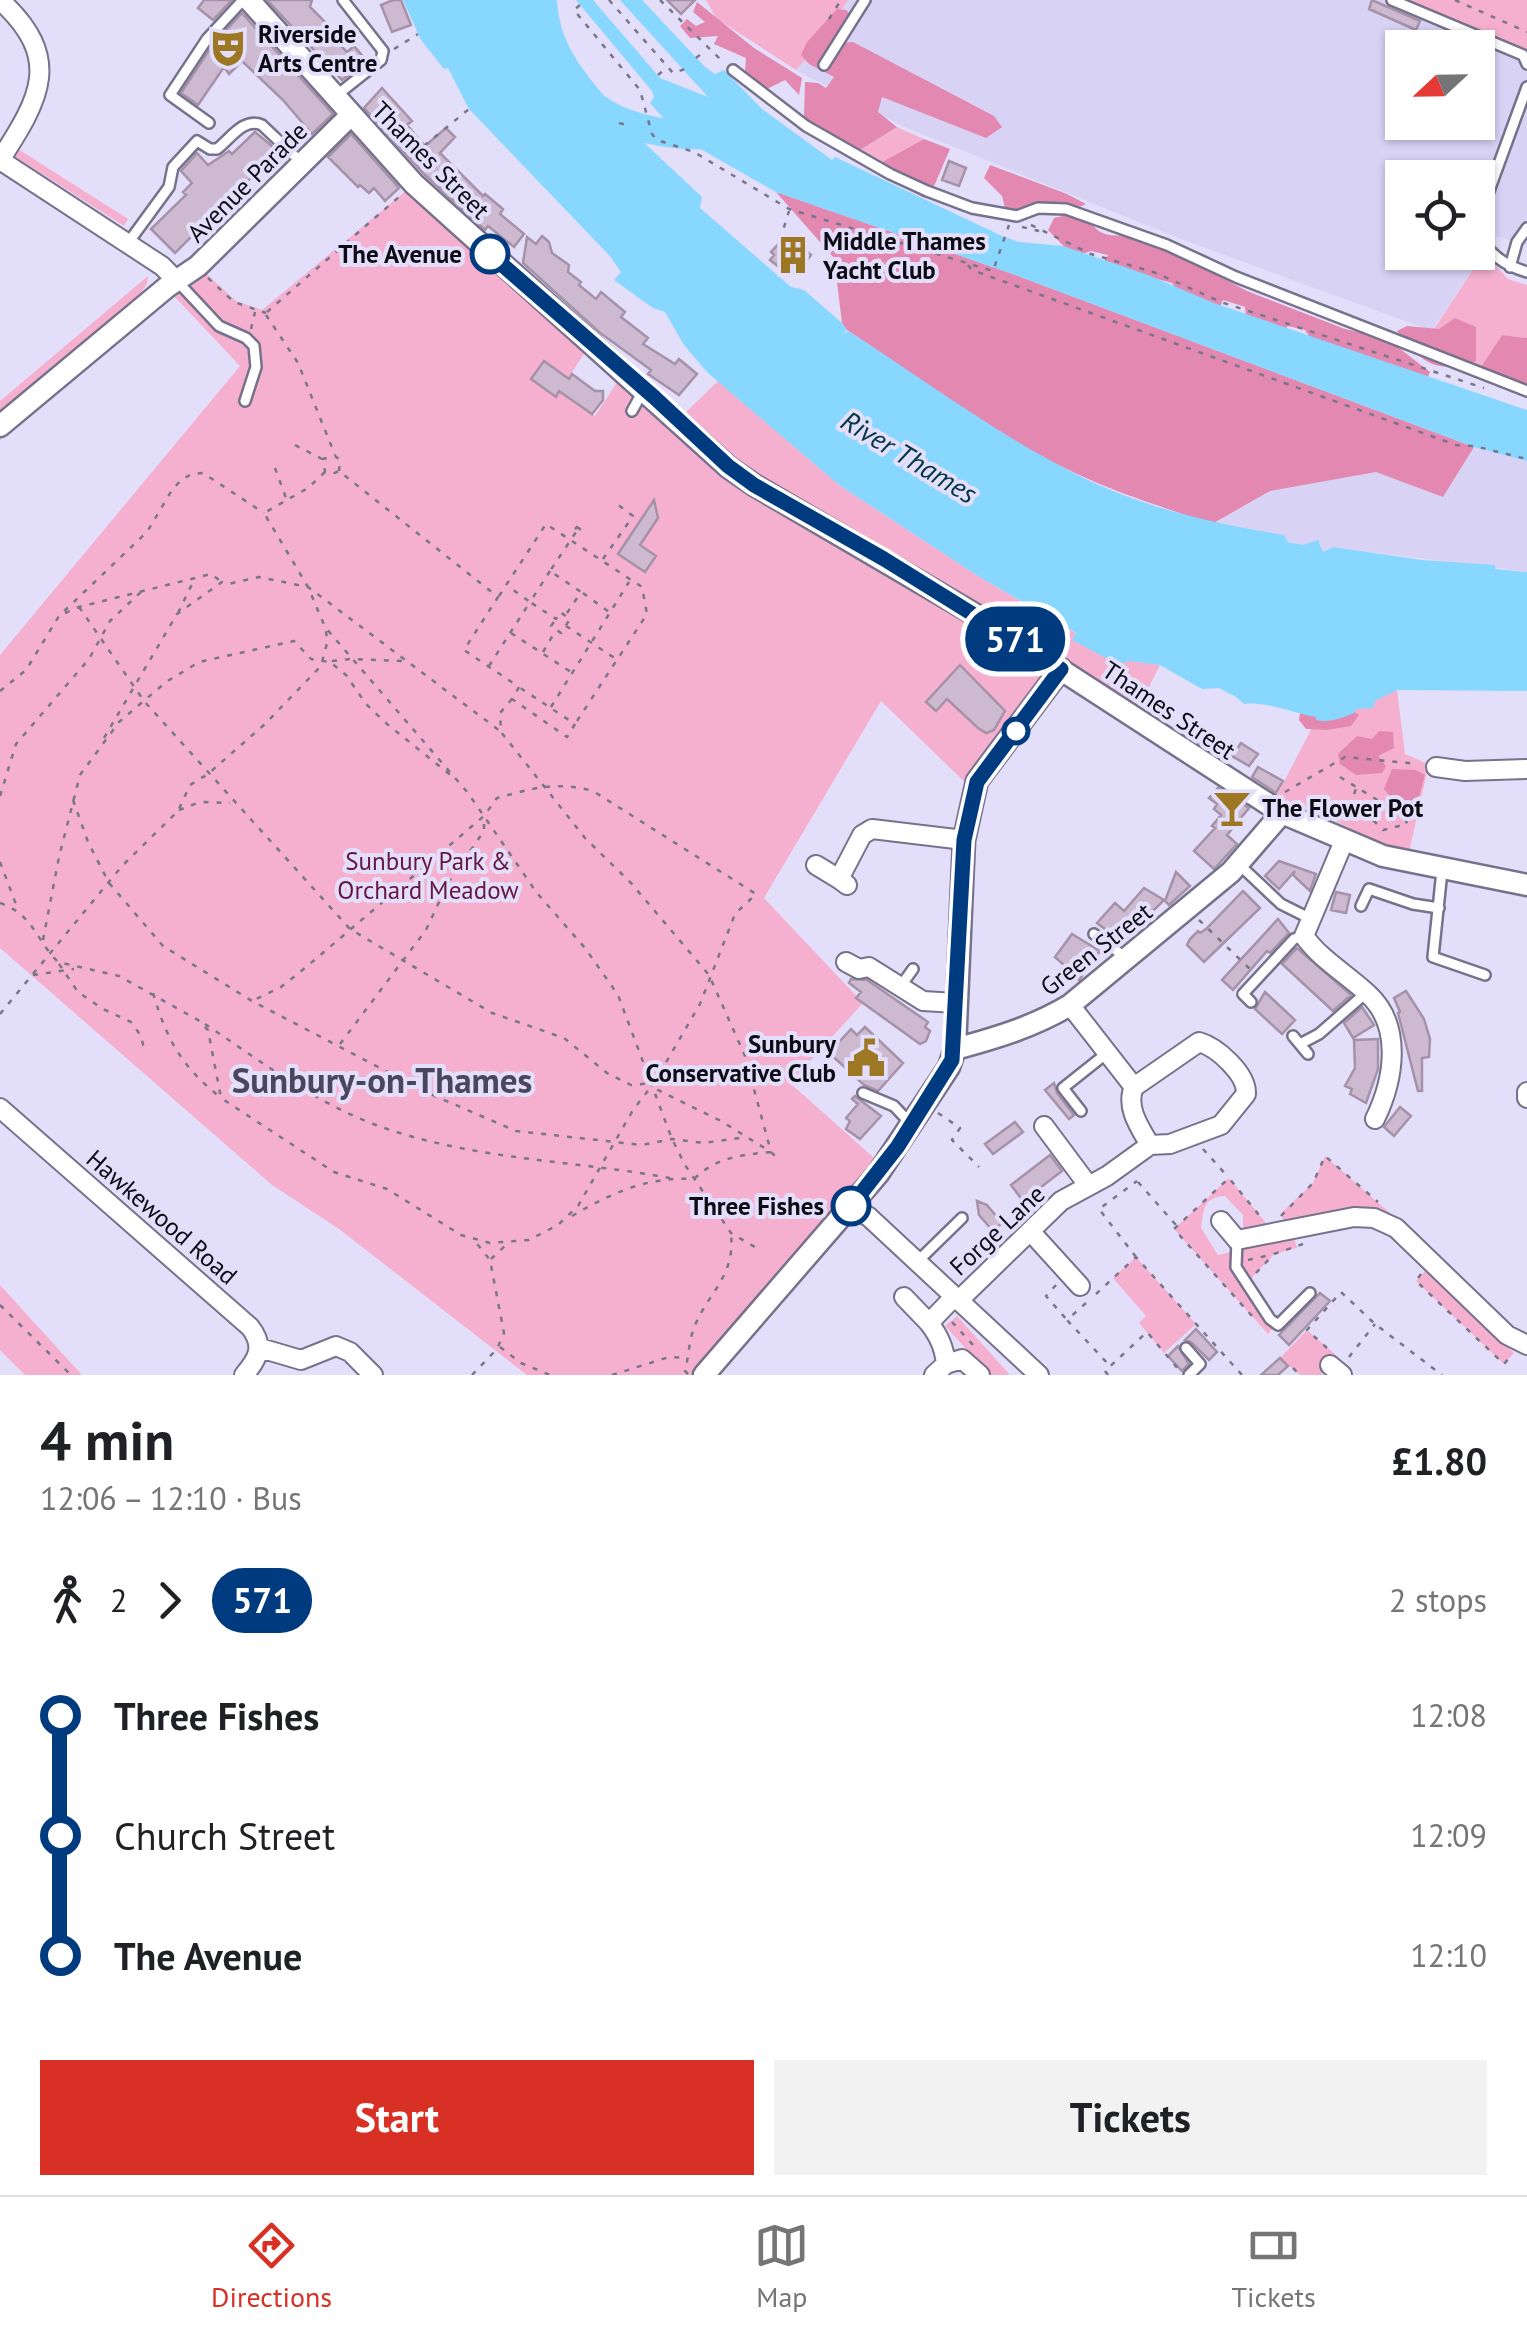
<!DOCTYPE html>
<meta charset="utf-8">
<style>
:root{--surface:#fff;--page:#f2f2f2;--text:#202124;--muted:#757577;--line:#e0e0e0;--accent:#d93025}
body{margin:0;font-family:"PT Sans",sans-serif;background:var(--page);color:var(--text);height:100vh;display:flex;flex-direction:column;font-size:38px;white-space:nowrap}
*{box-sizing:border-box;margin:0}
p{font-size:32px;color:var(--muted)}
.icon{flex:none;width:55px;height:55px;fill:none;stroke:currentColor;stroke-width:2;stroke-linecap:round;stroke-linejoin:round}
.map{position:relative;height:1375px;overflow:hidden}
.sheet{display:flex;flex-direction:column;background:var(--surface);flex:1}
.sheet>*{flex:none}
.badge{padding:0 20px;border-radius:32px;font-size:35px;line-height:65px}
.needle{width:65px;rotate:248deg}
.buttons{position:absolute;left:1385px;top:30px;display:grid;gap:20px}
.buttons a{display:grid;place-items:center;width:110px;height:110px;border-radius:0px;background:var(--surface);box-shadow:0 2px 8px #0004;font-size:50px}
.map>.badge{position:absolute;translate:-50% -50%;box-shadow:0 0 0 5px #fff}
.legs{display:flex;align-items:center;gap:15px;height:110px;padding:0 40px;font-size:32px}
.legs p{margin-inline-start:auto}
.headline{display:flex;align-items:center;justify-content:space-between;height:170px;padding:0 40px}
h1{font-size:55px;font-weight:700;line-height:75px}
.button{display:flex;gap:20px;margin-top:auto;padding:20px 40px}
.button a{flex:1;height:115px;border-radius:0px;background:var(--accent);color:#fff;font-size:40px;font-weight:700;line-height:115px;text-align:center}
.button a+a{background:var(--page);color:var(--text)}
ul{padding:0 40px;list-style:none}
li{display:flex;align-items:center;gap:35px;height:120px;font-size:38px}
li i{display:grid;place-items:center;width:15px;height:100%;margin:0 12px;background:currentColor}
li i::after{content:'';width:25px;height:25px;margin:-12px;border:8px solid;border-radius:50%;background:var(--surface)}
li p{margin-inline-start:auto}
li:first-child i{background:linear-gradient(#0000 50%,currentColor 0)}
li:last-child i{background:linear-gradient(currentColor 50%,#0000 0)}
.menu{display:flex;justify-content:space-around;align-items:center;height:140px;border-top:2px solid var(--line);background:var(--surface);font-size:28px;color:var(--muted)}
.menu a{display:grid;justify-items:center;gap:5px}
.menu .selected{color:var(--accent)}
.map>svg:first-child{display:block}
</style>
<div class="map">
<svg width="1527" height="1375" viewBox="0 0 1527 1375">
<rect width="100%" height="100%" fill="#e3dffb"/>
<path fill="#d8d3f5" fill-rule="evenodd" d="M848,0H1409L1527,51V245L1495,236L1433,329L1424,328L1178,238L902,126L796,70L820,44ZM1402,48H1478V122H1402ZM1402,178H1478V252H1402Z
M1474,447L1527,461V572L1333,547L1323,552L1283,539L1213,524L1270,491L1376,472L1443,496Z"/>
<path fill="#f6b0cf" d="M706,0H848L820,44L796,70L716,18Z
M1409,0H1527V51Z
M897,127L924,139L882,162L860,150Z
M18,149L128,219L124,226L14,156Z
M414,184L591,343L565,383L559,372L544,361L532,379L556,396L559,391L595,416L618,381L728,467L1061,669L975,792L881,701L764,898L863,1003L790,1083L883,1166L704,1375H527L339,1229L272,1185L0,948V655L240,366L174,296L0,440V432L198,266L236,301L262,310Z
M1484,253L1508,279L1527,285V338L1502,335L1479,370L1433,351L1424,328L1434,329Z
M148,276L147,284L138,297L0,412V401Z
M718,381L839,485L978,576L1077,634L1073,639L1117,663L1130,661L1160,665L1138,709L738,465L686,412Z
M1397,690L1405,754L1426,763L1427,772L1409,852L1375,841L1318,812L1312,814L1275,799L1316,720L1356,709Z
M1325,1156L1400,1222C1362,1199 1327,1214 1287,1225L1280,1214L1313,1183Z
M1229,1178L1270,1228L1246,1231L1243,1226V1215L1225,1196C1203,1197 1204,1210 1201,1228L1218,1255L1294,1238L1297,1248L1274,1254L1245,1285L1244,1291L1272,1329L1268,1334L1174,1229Z
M1136,1257L1196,1324L1164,1353L1139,1323L1146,1316L1113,1278Z
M1426,1270L1514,1353L1504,1364L1416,1281Z
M0,1285L82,1375H25L0,1350Z
M957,1316L1010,1375H990L945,1326Z
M1307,1330L1337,1356L1321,1375H1300L1280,1358Z"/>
<path fill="#e288b1" d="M697,2L754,48L802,78L799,95L785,80L765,90L745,72L746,58L714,44L718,36L690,38L680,26L687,19L696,26L705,22L693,12Z
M837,9L846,10L855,19L842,43L853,42L994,116L1002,127L986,138L882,97L878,112L897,127L860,150L804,118L805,82L818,83L826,88L834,77L809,64L801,55L807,42Z
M924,139L950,149L935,184L924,198L893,181L882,162Z
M990,165L1067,194L1086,204L1064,214L1053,203L1018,212L1005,208L1002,196L984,178Z
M776,192L1007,272L1474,447L1443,497L1376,472L1270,491L1212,524C1166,508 1119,494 1075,473C995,436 921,378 847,330L842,323L834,258Z
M1072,214L1089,220C1102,241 1115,233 1133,237C1144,239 1156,246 1165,250L1179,245L1189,251L1196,264L1247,291L1345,329L1386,338L1430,372L1425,384L1318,350L1305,330L1288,326L1279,337L1247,327L1245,307L1223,300L1217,313L1184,301L1172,283L1102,264L1108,255L1091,251L1074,257L1048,230L1054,218Z
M1455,318L1476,327V361C1434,375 1422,362 1397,331L1407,326L1439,329Z
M1502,335L1527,338V388L1479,370Z
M1302,700L1349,708L1359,715L1351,726L1327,730L1306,729L1299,720Z
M1379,731L1393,732L1394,748L1378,756L1386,766L1382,773L1356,775L1340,764L1338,754L1357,736L1372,739Z
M1392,769L1416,770L1425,775L1415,812L1398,806L1384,789Z"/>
<path fill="#87d7ff" d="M403,0H557C559,50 592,80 622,117L632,121L629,134L638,137L702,197L700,208L791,287L804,290L842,323L847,330L841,335L848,331C922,378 992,431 1070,471C1136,506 1210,523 1284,535L1288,542L1303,545L1318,540L1323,552L1333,547L1422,560L1495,565V569L1527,572V691L1397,690L1375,701L1373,708L1356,709L1354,713C1342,718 1329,723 1316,720V717C1294,713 1265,701 1244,704L1236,697L1219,688L1202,689L1160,665L1130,661L1117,664L1072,640L1076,633L978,576L839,485L708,373L684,345L665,312L653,308L614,280L621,272L609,255L469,109L448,68L444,69L421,40Z
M576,0H593L660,78L708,97L620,0H642L705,67L715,74L724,70L762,109L832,160L835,157L1002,236L1019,242L1063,246L1148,275L1214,303L1527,410V461L1474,447L1007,272L776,192L697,147L669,140L673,129L650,103L654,97L652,91Z"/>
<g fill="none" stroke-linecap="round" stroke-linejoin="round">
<path stroke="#87d7ff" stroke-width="28" d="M599,109C625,128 674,137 706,135"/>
</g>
<path fill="#cdbad1" stroke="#a592a8" stroke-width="2.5" d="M204,0H232L213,20L198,8Z
M267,0H312L310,7L335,32L331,36L347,52L354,46L367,61L342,80Z
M393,0H401L411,25L392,32L381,5Z
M667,0H695L681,14Z
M1372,0L1420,21L1416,30L1369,9Z
M242,13L333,114L312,134L283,100L242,61L229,74L224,67L198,105L181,93L213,44Z
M382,88L412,121L407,125L425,146L446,128L455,137L440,153L483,196L485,194L503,209L500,214L524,234L514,247L488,226L485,230L424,174L364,108Z
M255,132L278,151L175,253L151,229L186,195L183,192L192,183L181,171L197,153L208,165L229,151L232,154Z
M351,134L399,188L385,201L374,188L369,193L360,185L358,187L328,157Z
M949,161L966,168L959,186L942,180Z
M542,236L549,242L552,253L569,265L568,272L581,282L579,285L596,299L601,292L625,312L621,317L648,338L643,344L675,364L679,359L697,374L679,395L648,374L651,370L599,332L523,263L527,237L536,244Z
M785,237H790L811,255L798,273L787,265L784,271L770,260L774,255L771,252Z
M544,361L569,379L572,374L595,391H603V400L592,414L559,391L556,397L531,379Z
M654,500L658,518L640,545L656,556L645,572L618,554Z
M960,665L1005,711L994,730L986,733L978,728L947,699L936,711L926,702Z
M1197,724L1236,749L1228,761L1189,736Z
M1241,743L1258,754L1249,766L1232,756Z
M1258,767L1283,781L1276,793L1252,777Z
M1218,788L1249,808L1227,835L1237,844L1214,869L1194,851L1215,828L1212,826L1221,815L1214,809L1217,804L1209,798Z
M1279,861L1316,874L1310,891L1293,875L1295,871L1279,889L1265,876Z
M1176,872L1190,886L1169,905L1165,901Z
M1144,888L1164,900L1122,942L1097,923L1115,903L1124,911Z
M1243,891L1260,908L1204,962L1187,945L1190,939L1198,931L1200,933L1206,929Z
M1336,892L1350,895L1346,913L1331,910Z
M1278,919L1289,933L1270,953L1267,951L1233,990L1222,980Z
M1072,934L1100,951L1079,980L1062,968L1064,965L1055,957Z
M1297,948L1351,995L1333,1011L1282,964Z
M851,979L867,980L928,1022L925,1027L930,1031L926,1041L920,1044L856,998L861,992L849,983Z
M1406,991L1424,1019L1430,1039L1429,1057L1422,1058V1091H1418L1398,1013L1400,1012L1394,998Z
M1265,992L1295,1020L1282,1034L1255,1009Z
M1362,1007L1374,1025L1353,1038L1344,1023Z
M865,1027L903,1063L878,1091L864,1085L829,1053L851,1029L857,1035Z
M1378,1039V1069L1366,1103L1350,1094L1352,1089L1345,1086L1355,1068L1354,1040Z
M1054,1083L1057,1093L1074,1115L1069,1119L1045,1090Z
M855,1096L881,1116L860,1139L846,1129L850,1121L846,1118L858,1104L852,1099Z
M1400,1107L1411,1116L1394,1136L1384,1127Z
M1015,1122L1023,1132L993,1154L985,1144Z
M1050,1155L1062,1171L1023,1201L1011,1185Z
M977,1201L987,1205L1002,1223L993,1231L979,1215Z
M1320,1293L1330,1301L1289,1345L1279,1335Z
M1196,1329L1217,1352L1209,1360L1191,1342L1185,1340Z
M1178,1346L1189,1364L1182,1371L1168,1356Z
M1280,1358L1288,1366L1278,1375H1261Z"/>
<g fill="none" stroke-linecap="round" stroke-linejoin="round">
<g stroke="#76728b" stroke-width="14">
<path id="service" d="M1392,0L1523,55L1527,64
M824,65L865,0
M733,70L806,126L890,174L927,191L972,208L1017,216L1038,208L1066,209L1167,245L1236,277L1527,391
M337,95L381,60L383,51L343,0
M209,123L170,95L207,39L243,0
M1478,221L1527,87
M1478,232C1488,254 1504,265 1527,272
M128,243L169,187L173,167L197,141L210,149H217C231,138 244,117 262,125L301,162
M1510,267L1517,242L1527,228
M177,281L219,326L246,338L254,346L256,367L245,401
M632,411L643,391
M1246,871L1281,904L1311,919
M1442,871L1433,957L1485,975
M1361,906L1369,889L1413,904L1439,908
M1094,934L1125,957
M900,987L913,969
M1251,1002L1243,994L1294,939L1304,936
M1293,1036L1308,1054
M1300,1044L1319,1034L1367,992
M863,1093L894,1106L910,1123
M1081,1111L1063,1088L1107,1053
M1237,1240L1236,1267L1270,1319L1278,1325L1310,1293
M917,1262L962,1218
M1186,1348L1200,1364L1189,1375"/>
</g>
<g stroke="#76728b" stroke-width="22">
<path id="minor" d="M0,0C63,58 41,97 0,160
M0,160L162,266L177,281
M1436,767L1465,771L1527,769
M1344,841L1304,936C1321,960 1347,974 1368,994C1403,1026 1394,1080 1375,1119
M816,865L839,879
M847,885L839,879L862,835L872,829L964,840
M846,962L859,969L869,967L923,1001L956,1003
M1134,1087C1125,1107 1140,1128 1150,1145
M1527,1092V1098
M0,1108L250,1327C265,1346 258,1359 244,1375
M1044,1126L1088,1185
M851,1206L869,1217L1039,1375
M1221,1221L1237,1240L1354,1217L1374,1218L1396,1228L1507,1335L1527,1345
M1030,1231L1080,1286
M904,1297L929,1323L954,1297
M958,1301L1061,1201L1107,1176L1150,1145L1170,1144L1221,1125L1246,1094C1247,1074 1217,1047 1199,1042L1134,1087L1070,1005
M929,1323C939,1336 944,1347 946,1364L934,1375
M260,1348L301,1360L336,1346L350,1352L373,1375
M946,1364L962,1359L980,1375
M1330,1365L1342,1375"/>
</g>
<g stroke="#76728b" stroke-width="25">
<path id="tertiary" d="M249,0L414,184L728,467L754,485L981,618L1282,813L1383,856L1527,885
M0,426L167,287L198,266L351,115
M955,1049C996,1038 1033,1027 1070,1005L1231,872L1282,813
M704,1375L878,1174L949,1067L955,1049L964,840L977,781L1061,669"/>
</g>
<path stroke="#797689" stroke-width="2.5" stroke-dasharray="5 8" stroke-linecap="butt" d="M609,0L673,73L685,69
M660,0L723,62
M1455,0L1527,32
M580,5L574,10L640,90L652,134L657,140L694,152L789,209L993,271L1009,225
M829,19L841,0
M394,49L418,34
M696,58L706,50
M658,75L666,68
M619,123L631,126
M414,154L469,109
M1031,225L1091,254L1153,272L1224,303L1484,388
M1022,227L1039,231
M780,240L789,211
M968,265L972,270L1456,445L1474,446L1527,459
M208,278L234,302L266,313
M267,312L400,196
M266,315L298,363L335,455
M251,329L255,312
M295,445L322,459
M275,468L286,498
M339,471L340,460L335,456L323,459L325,472L332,474L339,471L498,597L464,650L519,687L512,699L567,737L575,724L519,687
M325,472L308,488L264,513L308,587L325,627L468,793L537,893L585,948L618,995L672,1139L685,1165L731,1233L760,1250
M577,527L580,529L578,532L574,530Z
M603,559L633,516L617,504
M550,571L530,602L556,619L560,612L570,619L561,633L551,626L556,619
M583,593L609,612
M499,596L546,524L642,587L647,614L575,724
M79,607L144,701L350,929L492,1013L564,1038L607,1073L631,1085L654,1083
M65,613L79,607L211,574L219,580
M178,613L194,580
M567,613L581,592L550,571L576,532
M566,626L616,659
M511,633L571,672
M543,652L556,630
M332,661L351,659L403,661
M489,666L530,602L509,587
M0,691L26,670L59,616L147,532L172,490L182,479L192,474L203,473L264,513
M512,699L500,713L501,732L585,838L631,883L709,975L745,1056L771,1152L780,1161
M551,707L629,582
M104,738L177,614L222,582L228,584L259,577L308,587L500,731
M1340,777L1405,817L1407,824L1383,830L1371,818
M1285,792L1345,757L1418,764
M0,796L16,744L89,659L110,621L142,591
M73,800L88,842L109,883L163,946L252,1001L428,1093L516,1131L642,1145L672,1139L704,1143L746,1137
M179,810L200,802L230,803
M1324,814L1329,805L1344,814
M1344,818L1356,789
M0,862L17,907
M0,903C34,915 35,939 58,962L119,976L198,1020L208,1030L221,1098L334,1172L387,1189L461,1235L490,1243L529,1240L558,1225L578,1206L633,1110L654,1083L700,1004L735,914L756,894L593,791C555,781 534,788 497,798L484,816L305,968L281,987L252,1001
M1199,920L1251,970
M43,940L59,857L80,775L119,722L166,682L199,662L294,641L311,659L330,662L346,675L366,704L387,724L453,777
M59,964L78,992L103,1009L131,1022L141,1036L145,1053
M33,975L74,969
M153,993C167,1040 181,1066 220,1097
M0,1014L122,866L178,811L190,785L208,774L265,724L321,666L327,643L326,630
M205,1024C259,1060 314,1102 376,1125C471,1160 572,1160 670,1178
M340,1044L426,930L448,883L484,831V818
M938,1113L960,1128L952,1140L979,1167
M1203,1149L1228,1177
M1138,1182L1176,1225
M572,1216C611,1193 649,1176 694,1179C717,1157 740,1155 771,1152L721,1121L656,1089
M1281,1216L1313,1183L1325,1156L1378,1202
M1136,1257L1099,1209L1137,1181
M491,1259L507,1244
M1248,1260L1270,1255
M1256,1273L1274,1254L1303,1244
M1421,1274L1416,1281L1504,1364L1512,1355
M1056,1285L1046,1296L1067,1320
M1096,1294L1136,1257L1242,1375
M1086,1303L1067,1320L1110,1366
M0,1305L71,1375
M1252,1316L1174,1229L1229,1178L1263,1220
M952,1322L974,1346
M500,1347L521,1363L550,1375
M1327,1348L1307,1330L1341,1292L1375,1324L1442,1375
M1349,1357L1375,1324
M1293,1368L1300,1375
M688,1374L685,1371C689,1356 689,1337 696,1323C711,1290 735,1275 731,1234
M472,1375L497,1349L504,1333L490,1260L474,1240
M612,1375L669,1357L687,1358
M1108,1375L1105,1371L1147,1332L1179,1370"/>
<use href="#service" stroke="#fff" stroke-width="9"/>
<use href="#minor" stroke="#fff" stroke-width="18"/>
<use href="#tertiary" stroke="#fff" stroke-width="20"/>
</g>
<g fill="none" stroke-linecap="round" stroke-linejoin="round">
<g stroke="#fff" stroke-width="22">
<path id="line-1" d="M490,254L654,397L728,466L754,485L884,559L1061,669L977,782L964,840L952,1060L898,1146L851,1206"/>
</g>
<use href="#line-1" stroke="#003b80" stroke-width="15"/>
</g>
<defs>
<g id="theatre-bare" transform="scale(3)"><path d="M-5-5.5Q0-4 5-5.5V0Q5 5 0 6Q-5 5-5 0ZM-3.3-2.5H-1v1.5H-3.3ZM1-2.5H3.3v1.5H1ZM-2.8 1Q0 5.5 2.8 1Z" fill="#9e7724" stroke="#e3dffb" stroke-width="2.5" paint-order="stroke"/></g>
<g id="building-bare" transform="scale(3)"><path d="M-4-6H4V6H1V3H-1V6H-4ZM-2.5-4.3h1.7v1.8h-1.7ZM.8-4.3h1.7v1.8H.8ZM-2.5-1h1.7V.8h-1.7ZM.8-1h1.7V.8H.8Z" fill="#9e7724" stroke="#e3dffb" stroke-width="2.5" paint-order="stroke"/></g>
<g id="bar-bare" transform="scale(3)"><path d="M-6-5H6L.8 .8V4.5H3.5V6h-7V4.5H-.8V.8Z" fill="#9e7724" stroke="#e3dffb" stroke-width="2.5" paint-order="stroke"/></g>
<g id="civic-bare" transform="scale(3)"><path d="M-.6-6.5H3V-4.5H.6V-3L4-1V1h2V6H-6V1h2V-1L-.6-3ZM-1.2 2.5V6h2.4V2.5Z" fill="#9e7724" stroke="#e3dffb" stroke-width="2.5" paint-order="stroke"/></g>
</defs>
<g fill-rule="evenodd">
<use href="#theatre-bare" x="228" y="48"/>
<use href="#building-bare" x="793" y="255"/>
<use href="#bar-bare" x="1232" y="808"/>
<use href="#civic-bare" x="866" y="1058"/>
</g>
<g fill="#fff" stroke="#003b80" stroke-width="5">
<circle cx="490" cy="254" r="18"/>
<circle cx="1016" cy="731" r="12"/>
<circle cx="851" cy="1206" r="18"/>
</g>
<g text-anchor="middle" stroke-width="8" stroke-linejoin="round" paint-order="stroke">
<g font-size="25" font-weight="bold" fill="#0d0b14" stroke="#e3dffb" text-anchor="start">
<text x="258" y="43">Riverside<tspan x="258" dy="29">Arts Centre</tspan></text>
<text x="823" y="250">Middle Thames<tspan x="823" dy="29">Yacht Club</tspan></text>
<text x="1262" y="817">The Flower Pot</text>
<text x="836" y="1053" text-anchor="end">Sunbury<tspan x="836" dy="29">Conservative Club</tspan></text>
</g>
<g font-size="25" fill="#0d0b14" stroke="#e3dffb">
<text transform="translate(431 160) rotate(45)" y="9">Thames Street</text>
<text transform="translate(247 182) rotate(-45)" y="9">Avenue Parade</text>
<text transform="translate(1169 710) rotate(34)" y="9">Thames Street</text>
<text transform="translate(1096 949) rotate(-38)" y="9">Green Street</text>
<text transform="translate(162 1217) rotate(41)" y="9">Hawkewood Road</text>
<text transform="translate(997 1230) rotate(-43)" y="9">Forge Lane</text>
</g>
<g font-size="25" font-weight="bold" fill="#0d0b14" stroke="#e3dffb" text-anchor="end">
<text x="462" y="263">The Avenue</text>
<text x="824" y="1215">Three Fishes</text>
</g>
<g font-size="25" fill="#661642" stroke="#e3dffb">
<text x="428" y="870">Sunbury Park &amp;<tspan x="428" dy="29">Orchard Meadow</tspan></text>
</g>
<g font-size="28" font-style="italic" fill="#033549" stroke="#e3dffb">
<text transform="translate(909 457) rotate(31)" y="10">River Thames</text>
</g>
<g font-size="35" font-weight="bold" fill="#4a465d" stroke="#e3dffb">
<text x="382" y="1093">Sunbury-on-Thames</text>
</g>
</g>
</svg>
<div class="buttons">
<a><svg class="needle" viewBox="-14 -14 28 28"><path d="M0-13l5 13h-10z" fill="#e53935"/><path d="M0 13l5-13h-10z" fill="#757577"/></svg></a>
<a><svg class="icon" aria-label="locate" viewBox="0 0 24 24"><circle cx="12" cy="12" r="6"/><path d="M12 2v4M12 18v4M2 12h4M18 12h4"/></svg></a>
</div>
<b class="badge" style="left:1015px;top:639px;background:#003b80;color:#fff">571</b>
</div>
<section class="sheet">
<div class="headline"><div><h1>4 min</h1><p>12:06 – 12:10 · Bus</p></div><b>£1.80</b></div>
<div class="legs"><svg class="icon" aria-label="walk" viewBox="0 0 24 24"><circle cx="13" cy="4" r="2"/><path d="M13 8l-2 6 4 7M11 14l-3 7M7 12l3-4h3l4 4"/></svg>2<svg class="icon" aria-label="forward" viewBox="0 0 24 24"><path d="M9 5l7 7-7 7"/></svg><b class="badge" style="background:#003b80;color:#fff">571</b><p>2 stops</p></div>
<ul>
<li><i style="color:#003b80"></i><b>Three Fishes</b><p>12:08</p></li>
<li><i style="color:#003b80"></i><span>Church Street</span><p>12:09</p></li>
<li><i style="color:#003b80"></i><b>The Avenue</b><p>12:10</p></li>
</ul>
<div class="button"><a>Start</a><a>Tickets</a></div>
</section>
<nav class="menu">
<a class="selected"><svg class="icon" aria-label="directions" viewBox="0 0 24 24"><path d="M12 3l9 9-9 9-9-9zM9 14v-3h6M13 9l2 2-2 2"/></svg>Directions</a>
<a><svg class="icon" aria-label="map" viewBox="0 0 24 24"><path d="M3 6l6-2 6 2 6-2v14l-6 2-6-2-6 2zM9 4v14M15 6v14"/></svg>Map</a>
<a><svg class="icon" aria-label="tickets" viewBox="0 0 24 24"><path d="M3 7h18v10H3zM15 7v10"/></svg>Tickets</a>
</nav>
